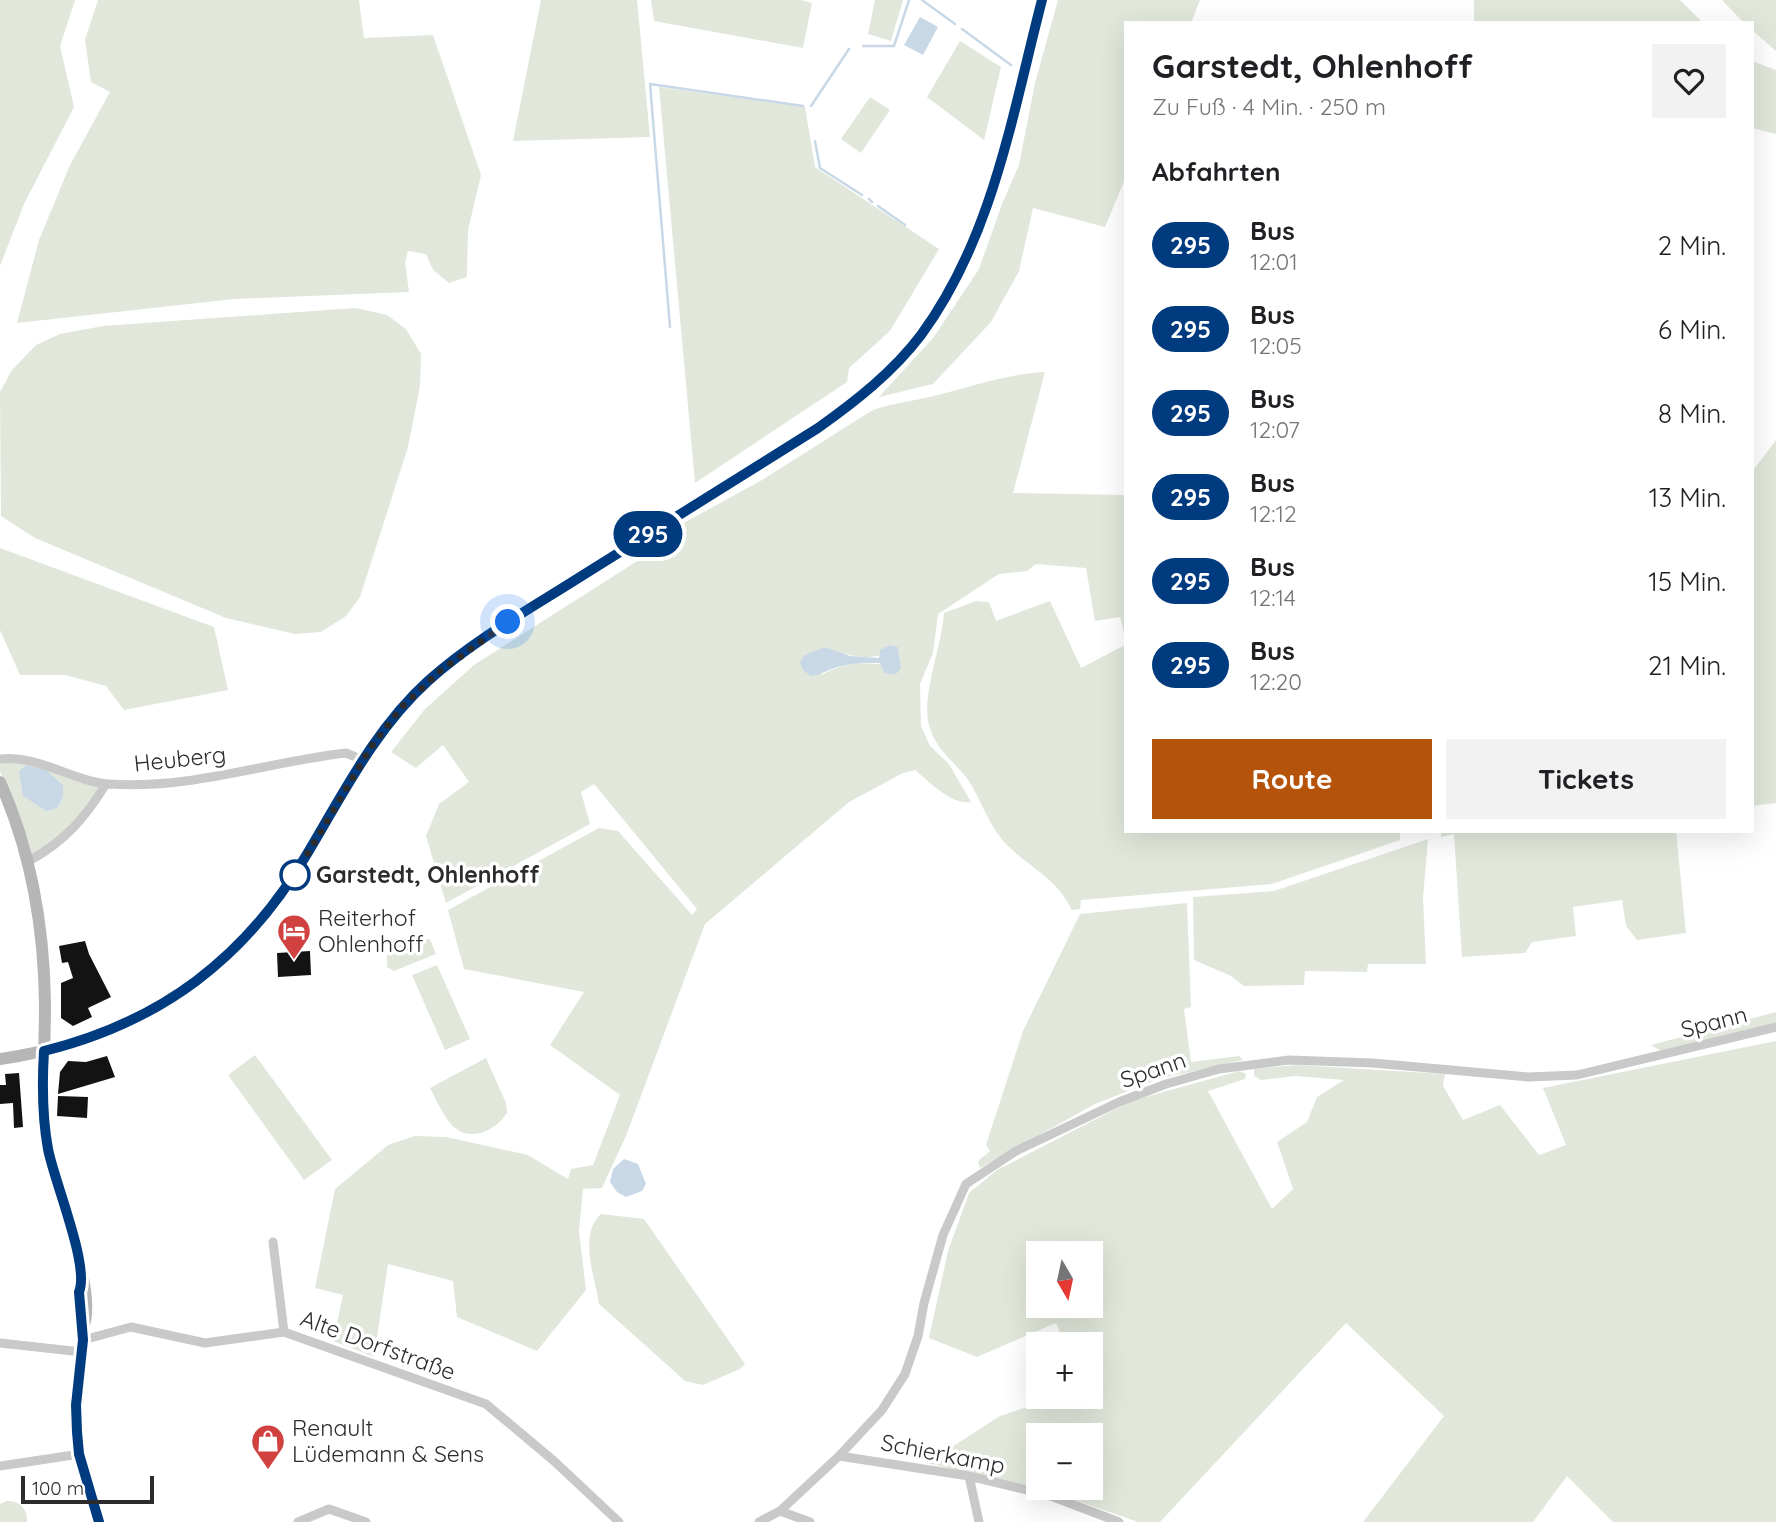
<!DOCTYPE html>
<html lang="de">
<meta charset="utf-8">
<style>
:root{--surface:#fff;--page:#f2f2f2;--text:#202124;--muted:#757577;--accent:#b45309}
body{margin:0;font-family:Quicksand,sans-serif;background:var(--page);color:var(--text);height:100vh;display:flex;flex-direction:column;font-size:26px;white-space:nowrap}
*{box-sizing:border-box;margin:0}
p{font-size:23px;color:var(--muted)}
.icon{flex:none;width:38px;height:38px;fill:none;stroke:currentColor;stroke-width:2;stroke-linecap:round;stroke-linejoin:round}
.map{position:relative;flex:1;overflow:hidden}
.drawer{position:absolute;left:1124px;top:21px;width:630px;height:812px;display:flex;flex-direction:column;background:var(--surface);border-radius:0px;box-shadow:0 7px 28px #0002}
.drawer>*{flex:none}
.badge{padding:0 14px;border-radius:23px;font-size:24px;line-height:46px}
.needle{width:46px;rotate:171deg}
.controls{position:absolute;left:1026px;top:1241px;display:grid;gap:14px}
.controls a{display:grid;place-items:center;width:77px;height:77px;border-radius:0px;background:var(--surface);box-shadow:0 7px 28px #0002;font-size:35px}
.scale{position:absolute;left:21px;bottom:18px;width:133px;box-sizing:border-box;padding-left:7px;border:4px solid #2c2c2c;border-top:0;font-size:19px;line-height:24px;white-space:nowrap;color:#2c2c2c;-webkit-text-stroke:5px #fff;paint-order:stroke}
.you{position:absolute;width:35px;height:35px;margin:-18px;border:5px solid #fff;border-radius:50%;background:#1a73e8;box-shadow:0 0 0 10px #1a73e833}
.map>.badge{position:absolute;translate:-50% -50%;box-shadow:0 0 0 4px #fff}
h2{padding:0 28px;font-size:26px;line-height:63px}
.round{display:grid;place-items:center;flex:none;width:74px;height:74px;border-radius:0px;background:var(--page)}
.headline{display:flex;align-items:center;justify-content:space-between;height:119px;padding:0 28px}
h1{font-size:33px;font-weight:700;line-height:52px}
.action{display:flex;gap:14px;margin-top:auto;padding:14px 28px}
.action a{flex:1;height:80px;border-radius:0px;background:var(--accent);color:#fff;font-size:28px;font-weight:700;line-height:80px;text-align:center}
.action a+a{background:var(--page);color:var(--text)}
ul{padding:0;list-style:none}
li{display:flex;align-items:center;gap:21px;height:84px;padding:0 28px}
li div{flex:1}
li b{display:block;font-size:26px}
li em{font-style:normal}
li .badge{min-width:77px;font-weight:700;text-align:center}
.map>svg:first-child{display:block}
</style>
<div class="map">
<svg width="1776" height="1522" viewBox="0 0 1776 1522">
<rect width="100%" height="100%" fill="#fff"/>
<path fill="#e1e8db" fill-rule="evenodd" d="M0,0H75L60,46L74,107L24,204L0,266Z
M98,0H359L364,38L433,35L481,175L468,230L467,277L449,283L433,270L426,254L408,251L405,262L409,292L234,299L17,323L39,240L70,165L110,92L91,82L85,40Z
M541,0H637L650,137L513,141Z
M651,0H801L812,3L803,48L654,21Z
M875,0H903L891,41L868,34Z
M1058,0H1200L1191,23H1125V179L1105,227L1033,208L1019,271L991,322L933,384L879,397L933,338L979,269L1002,204L1019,165L1035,83Z
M1474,0H1680L1703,23H1474Z
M1722,0H1776V51L1752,30V23H1744Z
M960,41L1001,67L984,140L927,97Z
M1752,61L1776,70V134L1752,128Z
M659,87L805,107L815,167L939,249L890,331L849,368L847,382L695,483Z
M870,97L890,110L861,153L841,139Z
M356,308L387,315L406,329L421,354L420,386L408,447L360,597L346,616L321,632L295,634L226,618L35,538L1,516L0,392L12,370L36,345L60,334L103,326Z
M1045,372L1013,493L1125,495V637L1120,617L1095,621L1086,568L1036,564L1027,571L999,574L938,614L933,653L920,684L921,726L930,746L949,764L971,802C950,805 930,782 915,770L903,773L849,802L705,924L626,1136L602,1188L583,1189L579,1231L586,1290L537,1351L457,1317L453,1281L388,1264L374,1357L333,1341L343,1295L315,1288L335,1189L388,1145L415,1136L446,1137L528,1155L568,1179L571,1169L593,1165L620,1095L550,1045L584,992L464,969L448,910L599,828L618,831L692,915L697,909L594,784L581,792L590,824L446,903L426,836L439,804L469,782L443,745L416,768L391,752L425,709L474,665L675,537L669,531L762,480L871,411C889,404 906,402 925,398C966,389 1003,374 1045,372ZM824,647C852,657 871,663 898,648L901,668C874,662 846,660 822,675Z
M1776,440V803L1752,806V472Z
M0,548L214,627L228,690L124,710L106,686L65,675H20L0,630Z
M976,601L989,602L996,621L1050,601L1081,668L1125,645V831H1400V840L1272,884L1081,900L1080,909L1072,910C1055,877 1034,871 1008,846C988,826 982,800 966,777C953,761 934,747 929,725C921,697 942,645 944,613Z
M10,761L101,784C85,814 64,841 32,855L0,771V763Z
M1441,831H1676L1686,933L1637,940L1626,926L1622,900L1573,907L1576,936L1532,942L1525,953L1462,957L1454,834L1441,837Z
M1428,839L1423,898L1426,964H1368L1367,972L1305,971L1304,985L1244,986L1231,976L1194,960L1193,897L1274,891Z
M1187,903L1191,1007L1184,1009L1191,1062L1239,1056L1243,1060L1159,1079L1095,1104L980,1168L978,1161L990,1151L986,1145L1023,1031L1080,914Z
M430,939L436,954L394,971L387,967V940Z
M437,965L470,1039L445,1050L412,975Z
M1776,1012V1023L1661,1051L1651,1045Z
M1776,1041V1522H1613L1567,1476L1533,1522H1363L1444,1416L1346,1323L1160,1522H1138L1049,1491L927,1463L1000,1416L1056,1397L1090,1396V1344H1065L1056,1323L977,1357L929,1338L948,1251L969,1193L997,1170L1131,1101L1239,1071L1246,1074L1245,1079L1208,1091L1272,1209L1293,1189L1277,1142L1307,1122L1317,1097L1344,1080L1295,1076L1261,1080L1254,1076V1069L1297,1065L1445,1074L1443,1086L1463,1120L1500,1105L1539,1155L1566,1145L1543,1088ZM1038,1253H1090V1306H1038ZM1038,1435H1090V1488H1038Z
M255,1055L332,1160L304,1180L228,1075Z
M486,1058L506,1103L507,1113C495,1132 467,1144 450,1123C442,1113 436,1099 430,1088Z
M601,1214L644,1219L745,1364L740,1369L703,1385L685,1381L599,1304C595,1277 578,1234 601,1214Z
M7,1501C20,1501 28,1509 27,1522H0V1504Z"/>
<path fill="#c8d8e6" d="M920,17L938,27L923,55L904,45Z
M890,645L898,647L901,668L896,674C885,675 883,673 880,663C864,663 847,663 832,669C824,672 820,675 811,676L803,670L800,662L805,655L825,647L850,656L879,658L880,650Z
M27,765L46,770L63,785V797L57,808L46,811L23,796L19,771Z
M624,1159L638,1164L646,1184L642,1191L626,1197L617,1192L610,1182L613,1169Z"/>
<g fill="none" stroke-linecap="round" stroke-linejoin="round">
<path stroke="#c8d8e6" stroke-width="2.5" d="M922,0L955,24
M962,29L1011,65
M863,46H894L909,0
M811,106L849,49
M815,141L820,168L862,195
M869,199L872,202
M878,206L905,225
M670,327L650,84L803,106"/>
</g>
<path fill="#131313" d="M85,941L89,954L111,997L88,1008L92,1017L73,1026L61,1018V983L73,978L68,962L62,963L59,946Z
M310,951L311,975L278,977L277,953Z
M107,1056L115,1077L58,1094L60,1072L68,1061L86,1062Z
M19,1073L23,1127L14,1128L13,1103L0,1104V1085H6L5,1074Z
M58,1096L88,1097L87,1118L57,1116Z"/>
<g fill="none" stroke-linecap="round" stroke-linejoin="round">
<path stroke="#c9c9c9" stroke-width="9" d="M0,759C37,754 72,781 108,784C189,790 267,762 346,753L363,760
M29,861C65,841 85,818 106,784
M273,1242L284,1332
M83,1340L131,1327L205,1343L284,1332L486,1404L554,1461L619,1522
M0,1343L82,1352
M839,1456L969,1476L1048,1495L1119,1522
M0,1466L80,1454
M969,1476L979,1522
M780,1511L810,1522
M298,1522L329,1509L366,1522
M759,1522L780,1511L839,1456L882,1410L905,1374L918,1336L924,1303L943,1235L966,1184L1016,1151L1119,1102L1166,1084L1219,1069L1289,1060L1373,1063L1528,1077L1577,1075L1776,1027"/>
<path stroke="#b6b6b6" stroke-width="12" d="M0,782C32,853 44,927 45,1004C45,1062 39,1117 54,1173C63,1208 97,1297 83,1327
M0,1059C134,1040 234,973 305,859C345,793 379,725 437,673C481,634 534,606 583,575C662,526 740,477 818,428C856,401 893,372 921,335C993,237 1012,115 1042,0
M81,1322C89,1343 77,1381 76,1404C75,1444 86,1485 99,1522"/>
</g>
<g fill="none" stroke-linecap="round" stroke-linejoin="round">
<g stroke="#fff" stroke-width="16">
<path id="line" d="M99,1522L79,1454L77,1432L76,1405L83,1340L79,1292C90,1266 54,1181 48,1149C42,1116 42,1084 44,1051C161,1022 246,958 307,854C343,794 375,729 428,681C474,640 528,610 580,577C660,527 739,477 818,428C856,401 893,372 921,335C993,237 1012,115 1042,0"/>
</g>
<use href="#line" stroke="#003b80" stroke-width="10"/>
<path stroke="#2c2c2c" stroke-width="7" stroke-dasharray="0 12.6" d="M295,875L371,747L403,706L440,671L508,622"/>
</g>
<defs>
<g id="hotel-pin" transform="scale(1.75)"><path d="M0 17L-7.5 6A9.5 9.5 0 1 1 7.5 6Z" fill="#d04140" stroke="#fff"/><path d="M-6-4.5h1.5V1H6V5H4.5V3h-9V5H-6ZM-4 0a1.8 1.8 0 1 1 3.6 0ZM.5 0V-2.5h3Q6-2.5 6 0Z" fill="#fff"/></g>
<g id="shop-pin" transform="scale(1.75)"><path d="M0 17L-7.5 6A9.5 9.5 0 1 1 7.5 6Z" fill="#d04140" stroke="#fff"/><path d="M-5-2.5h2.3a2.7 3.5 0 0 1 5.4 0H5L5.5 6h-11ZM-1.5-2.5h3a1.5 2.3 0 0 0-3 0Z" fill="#fff"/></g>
</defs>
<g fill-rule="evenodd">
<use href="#hotel-pin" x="294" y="931"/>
<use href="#shop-pin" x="268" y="1441"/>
</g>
<circle fill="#fff" stroke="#003b80" stroke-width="3.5" cx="295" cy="875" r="14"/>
<g text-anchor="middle" stroke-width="7" stroke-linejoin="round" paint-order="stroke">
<g font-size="23" fill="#2c2c2c" stroke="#fff">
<text transform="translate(180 759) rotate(-6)" y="8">Heuberg</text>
<text transform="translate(1714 1022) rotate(-14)" y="8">Spann</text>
<text transform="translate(1153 1070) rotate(-19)" y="8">Spann</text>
<text transform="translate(378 1345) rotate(20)" y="8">Alte Dorfstraße</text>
<text transform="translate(943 1454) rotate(11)" y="8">Schierkamp</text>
</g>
<g font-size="23" font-weight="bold" fill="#2c2c2c" stroke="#fff" text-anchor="start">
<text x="316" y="883">Garstedt, Ohlenhoff</text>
</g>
<g font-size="23" fill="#2c2c2c" stroke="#fff" text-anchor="start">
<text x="318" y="926">Reiterhof<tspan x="318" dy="26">Ohlenhoff</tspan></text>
<text x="292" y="1436">Renault<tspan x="292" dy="26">Lüdemann &amp; Sens</tspan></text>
</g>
</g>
</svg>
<div class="controls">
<a><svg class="needle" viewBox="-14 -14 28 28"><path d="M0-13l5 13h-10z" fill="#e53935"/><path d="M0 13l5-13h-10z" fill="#757577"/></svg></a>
<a>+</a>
<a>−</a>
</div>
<div class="scale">100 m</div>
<div class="you" style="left:508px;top:622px"></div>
<b class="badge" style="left:648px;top:534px;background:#003b80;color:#fff">295</b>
<section class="drawer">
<div class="headline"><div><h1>Garstedt, Ohlenhoff</h1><p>Zu Fuß · 4 Min. · 250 m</p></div><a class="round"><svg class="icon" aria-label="heart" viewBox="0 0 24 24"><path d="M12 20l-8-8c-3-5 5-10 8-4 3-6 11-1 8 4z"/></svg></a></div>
<h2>Abfahrten</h2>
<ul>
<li><span class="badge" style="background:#003b80;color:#fff">295</span><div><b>Bus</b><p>12:01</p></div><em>2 Min.</em></li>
<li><span class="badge" style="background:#003b80;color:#fff">295</span><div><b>Bus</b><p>12:05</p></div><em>6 Min.</em></li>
<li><span class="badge" style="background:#003b80;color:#fff">295</span><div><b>Bus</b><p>12:07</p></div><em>8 Min.</em></li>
<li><span class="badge" style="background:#003b80;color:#fff">295</span><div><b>Bus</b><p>12:12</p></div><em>13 Min.</em></li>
<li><span class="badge" style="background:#003b80;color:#fff">295</span><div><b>Bus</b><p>12:14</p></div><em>15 Min.</em></li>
<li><span class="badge" style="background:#003b80;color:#fff">295</span><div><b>Bus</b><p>12:20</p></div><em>21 Min.</em></li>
</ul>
<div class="action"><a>Route</a><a>Tickets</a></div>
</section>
</div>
